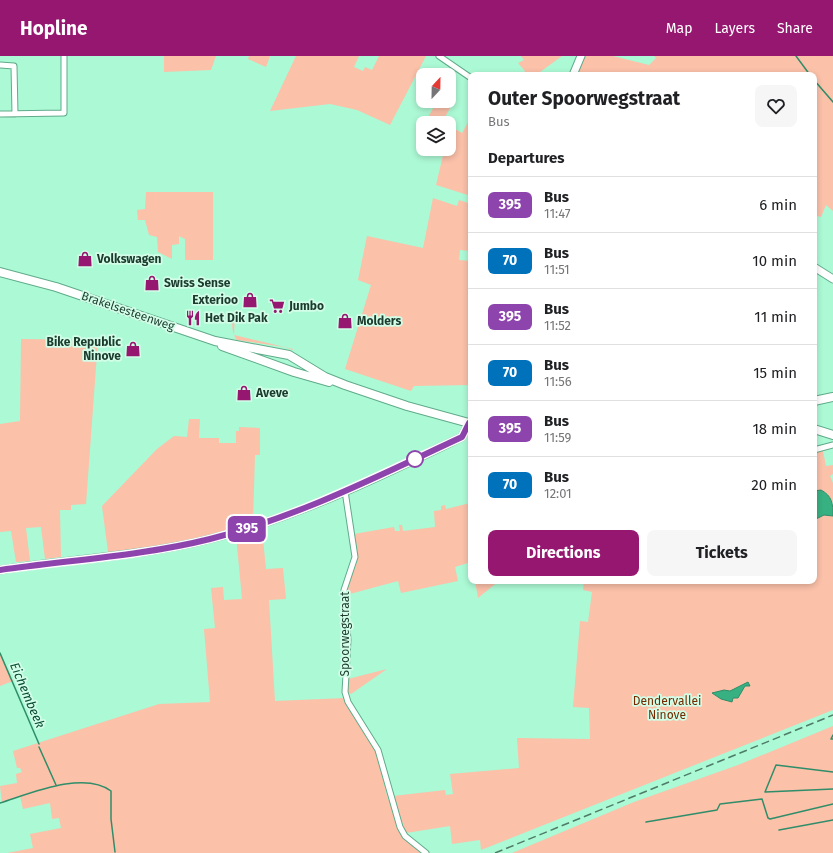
<!DOCTYPE html>
<style>
:root{--surface:#fff;--page:#f6f6f6;--text:#202124;--muted:#757577;--line:#e0e0e0;--accent:#961770}
body{margin:0;font-family:"Fira Sans",sans-serif;background:var(--page);color:var(--text);height:100vh;display:flex;flex-direction:column;font-size:15px;white-space:nowrap}
*{box-sizing:border-box;margin:0}
p{font-size:13px;color:var(--muted)}
.icon{flex:none;width:22px;height:22px;fill:none;stroke:currentColor;stroke-width:2;stroke-linecap:round;stroke-linejoin:round}
.map{position:relative;flex:1;overflow:hidden}
.side{position:absolute;left:468px;top:16px;width:349px;height:512px;display:flex;flex-direction:column;background:var(--surface);border-radius:8px;box-shadow:0 2px 6px #0003}
.side>*{flex:none}
.badge{padding:0 8px;border-radius:6px;font-size:14px;line-height:26px}
.needle{width:26px;rotate:22deg}
.controls{position:absolute;left:416px;top:12px;display:grid;gap:8px}
.controls a{display:grid;place-items:center;width:40px;height:40px;border-radius:8px;background:var(--surface);box-shadow:0 2px 6px #0003;font-size:20px}
.map>.badge{position:absolute;translate:-50% -50%;box-shadow:0 0 0 2px #fff}
h2{padding:0 20px;font-size:15px;line-height:36px}
.round{display:grid;place-items:center;flex:none;width:42px;height:42px;border-radius:8px;background:var(--page)}
.headline{display:flex;align-items:center;justify-content:space-between;height:68px;padding:0 20px}
h1{font-size:19px;font-weight:700;line-height:30px}
.button{display:flex;gap:8px;margin-top:auto;padding:8px 20px}
.button a{flex:1;height:46px;border-radius:8px;background:var(--accent);color:#fff;font-size:16px;font-weight:700;line-height:46px;text-align:center}
.button a+a{background:var(--page);color:var(--text)}
ul{padding:0;list-style:none}
li{display:flex;align-items:center;gap:12px;height:56px;padding:0 20px;border-top:1px solid var(--line)}
li div{flex:1}
li b{display:block;font-size:15px}
li em{font-style:normal}
li .badge{min-width:44px;font-weight:700;text-align:center}
header{display:flex;align-items:center;gap:24px;box-sizing:border-box;height:56px;padding:0 20px;background:var(--accent);color:#fff}
header strong{font-size:19px}
nav{display:flex;gap:22px;margin-inline-start:auto;font-size:14px}
.map>svg:first-child{display:block}
</style>
<header>
<strong>Hopline</strong>
<nav><a>Map</a><a>Layers</a><a>Share</a></nav>
</header>
<div class="map">
<svg width="833" height="797" viewBox="0 0 833 797">
<rect width="100%" height="100%" fill="#acf9d5"/>
<path fill="#fbc1a9" d="M164,0H216L211,14L164,16Z
M249,0H270L266,11L248,3Z
M296,0H359L354,11L363,15L365,11L372,14L379,0H426L390,69L357,54L330,48L270,55Z
M521,0H562L536,19H521L525,15L518,7L524,4Z
M585,0H613L649,9L656,2L654,0H833V155L826,149L821,161L814,159V19H576Z
M437,45H443L451,50L442,67H425Z
M471,61V140L436,129L444,95L441,93H449V81L455,73L462,77Z
M146,136H213V204H185V183L179,180V188L172,189V203L158,196L157,181L149,179L145,164H138L137,154L145,153Z
M433,142L457,150L459,144L471,148V195L460,194L459,204L471,205V329L414,330L411,335L345,313L371,229L358,224L367,180L423,192Z
M235,254L234,279L293,293V294L284,291L237,284C231,277 231,262 235,254Z
M21,283L98,284L86,448L71,449V454H60L61,501L45,503L41,471L26,472L30,505L16,506L11,475L0,476V368L20,365Z
M189,363H200L199,382H219V387H236V375H239V371L260,372V399H255L253,466L215,478L167,489L108,496L102,450L157,393L174,380L187,381Z
M823,395L826,410L833,409V418L830,420L833,427V447C828,438 825,433 814,435V397Z
M470,447L471,506L455,511L458,525L401,537L398,525L346,539C345,527 354,518 357,506C359,497 356,487 354,478L394,471L395,475H400L399,469H402L403,475L435,471L434,455L441,454V450L445,449L446,453Z
M824,459L833,460V654L481,794L480,784L452,788L450,770L406,777L393,740L445,734L446,739L453,738L450,718L519,712L517,682L590,683L589,652L573,651L580,565L588,566L592,536L583,534L584,525H814V464Z
M262,473L266,513L283,512L286,543L269,544L275,645L345,642L376,695L387,740L401,776L410,788L423,797H7L33,792L30,778L61,772L59,762L52,763L50,747L23,753L20,740L2,747L0,730L17,727L16,718L22,716L20,712H17L13,695L159,648L210,646L204,573L215,572L211,532L223,531L224,544L242,543L236,479Z
M475,525H499L478,542Z
M0,597L13,625L0,630Z
M387,613L351,638L347,636L348,623Z
M833,670V797H512L634,746L738,709Z"/>
<path fill="#37b082" stroke="#2f8d69" d="M821,434C832,440 833,447 833,460L824,459L814,464V435Z
M748,626L750,630H745L738,642H733L732,646L721,643L712,637L724,634L730,635Z"/>
<g fill="none" stroke-linecap="round" stroke-linejoin="round">
<path stroke="#2f8d69" stroke-width="1.5" d="M796,0L810,19
M814,24L833,46
M0,597L39,688
M833,679L831,683H833
M39,691L56,729
M833,716L776,709L765,736L833,733
M0,747C29,738 84,714 111,735V763L115,796
M646,766L717,754L720,748L762,743L768,762L770,763L833,748
M779,774L833,764"/>
<g stroke="#60ab8a" stroke-width="7">
<path id="street" d="M439,0L471,22
M0,9L14,10L15,58
M0,58L64,57V0
M814,394L833,389
M345,435L355,501L344,534L348,584L345,636L348,646L378,694L400,771L405,780L426,797"/>
</g>
<g stroke="#60ab8a" stroke-width="9">
<path id="secondary" d="M573,19L581,0
M814,211L833,223
M0,514C70,503 142,500 210,483C298,461 381,420 462,381L469,367"/>
</g>
<g stroke="#60ab8a" stroke-width="10">
<path id="primary" d="M0,216L56,231L215,285L289,299L325,321L345,329L407,350L469,367
M222,290L294,316L329,326
M814,345L833,341
M814,373L833,379"/>
</g>
<use href="#street" stroke="#fff" stroke-width="5"/>
<use href="#secondary" stroke="#fff" stroke-width="7"/>
<use href="#primary" stroke="#fff" stroke-width="8"/>
<path stroke="#4e7c67" stroke-width="1.5" stroke-dasharray="8 4" stroke-linecap="butt" d="M495,797L833,659"/>
</g>
<g fill="none" stroke-linecap="round" stroke-linejoin="round">
<g stroke="#fff" stroke-width="9">
<path id="line" d="M0,514C69,504 142,500 210,483C298,461 380,419 462,381L469,367L471,368"/>
</g>
<use href="#line" stroke="#8e44ad" stroke-width="6"/>
</g>
<defs>
<g id="shop-bare" transform="scale(1.2)"><path d="M-5-2.5h2.3a2.7 3.5 0 0 1 5.4 0H5L5.5 6h-11ZM-1.5-2.5h3a1.5 2.3 0 0 0-3 0Z" fill="#961770" stroke="#d2fee8" stroke-width="2.5" paint-order="stroke"/></g>
<g id="supermarket-bare" transform="scale(1.2)"><path d="M-6-5.5h2.5l.6 2H6L4.5 2H-2.5L-4.4-4H-6ZM-1.5 3.2a1.3 1.3 0 1 0 .1 0ZM3 3.2a1.3 1.3 0 1 0 .1 0Z" fill="#961770" stroke="#d2fee8" stroke-width="2.5" paint-order="stroke"/></g>
<g id="restaurant-bare" transform="scale(1.2)"><path d="M-5-6h1v4h1v-4h1v4h1v-4h1v5L-1.5 .5V6h-2V.5L-5-1ZM5-6V6H3V1.5H1.5Q1.5-4 5-6Z" fill="#961770" stroke="#d2fee8" stroke-width="2.5" paint-order="stroke"/></g>
</defs>
<g fill-rule="evenodd">
<use href="#shop-bare" x="85" y="203"/>
<use href="#shop-bare" x="152" y="227"/>
<use href="#shop-bare" x="250" y="244"/>
<use href="#supermarket-bare" x="277" y="250"/>
<use href="#restaurant-bare" x="193" y="262"/>
<use href="#shop-bare" x="345" y="265"/>
<use href="#shop-bare" x="133" y="293"/>
<use href="#shop-bare" x="244" y="337"/>
</g>
<circle fill="#fff" stroke="#8e44ad" stroke-width="2" cx="415" cy="403" r="8"/>
<g text-anchor="middle" stroke-width="3.5" stroke-linejoin="round" paint-order="stroke">
<g font-size="12" font-weight="bold" fill="#1c3b2e" stroke="#d2fee8" text-anchor="start">
<text x="97" y="207">Volkswagen</text>
<text x="164" y="231">Swiss Sense</text>
<text x="238" y="248" text-anchor="end">Exterioo</text>
<text x="289" y="254">Jumbo</text>
<text x="205" y="266">Het Dik Pak</text>
<text x="357" y="269">Molders</text>
<text x="121" y="290" text-anchor="end">Bike Republic<tspan x="121" dy="14">Ninove</tspan></text>
<text x="256" y="341">Aveve</text>
</g>
<g font-size="12" fill="#1c3b2e" stroke="#d2fee8">
<text transform="translate(128 255) rotate(19)" y="4">Brakelsesteenweg</text>
<text transform="translate(345 578) rotate(-90)" y="4">Spoorwegstraat</text>
</g>
<g font-size="12" fill="#732a01" stroke="#d2fee8">
<text x="667" y="649">Dendervallei<tspan x="667" dy="14">Ninove</tspan></text>
</g>
<g font-size="13" font-style="italic" fill="#094c35" stroke="#d2fee8">
<text transform="translate(28 639) rotate(67)" y="5">Eichembeek</text>
</g>
</g>
</svg>
<div class="controls">
<a><svg class="needle" viewBox="-14 -14 28 28"><path d="M0-13l5 13h-10z" fill="#e53935"/><path d="M0 13l5-13h-10z" fill="#757577"/></svg></a>
<a><svg class="icon" aria-label="layers" viewBox="0 0 24 24"><path d="M12 4l9 5-9 5-9-5zM3 14l9 5 9-5"/></svg></a>
</div>
<b class="badge" style="left:247px;top:473px;background:#8e44ad;color:#fff">395</b>
<section class="side">
<div class="headline"><div><h1>Outer Spoorwegstraat</h1><p>Bus</p></div><a class="round"><svg class="icon" aria-label="heart" viewBox="0 0 24 24"><path d="M12 20l-8-8c-3-5 5-10 8-4 3-6 11-1 8 4z"/></svg></a></div>
<h2>Departures</h2>
<ul>
<li><span class="badge" style="background:#8e44ad;color:#fff">395</span><div><b>Bus</b><p>11:47</p></div><em>6 min</em></li>
<li><span class="badge" style="background:#0072bc;color:#fff">70</span><div><b>Bus</b><p>11:51</p></div><em>10 min</em></li>
<li><span class="badge" style="background:#8e44ad;color:#fff">395</span><div><b>Bus</b><p>11:52</p></div><em>11 min</em></li>
<li><span class="badge" style="background:#0072bc;color:#fff">70</span><div><b>Bus</b><p>11:56</p></div><em>15 min</em></li>
<li><span class="badge" style="background:#8e44ad;color:#fff">395</span><div><b>Bus</b><p>11:59</p></div><em>18 min</em></li>
<li><span class="badge" style="background:#0072bc;color:#fff">70</span><div><b>Bus</b><p>12:01</p></div><em>20 min</em></li>
</ul>
<div class="button"><a>Directions</a><a>Tickets</a></div>
</section>
</div>
